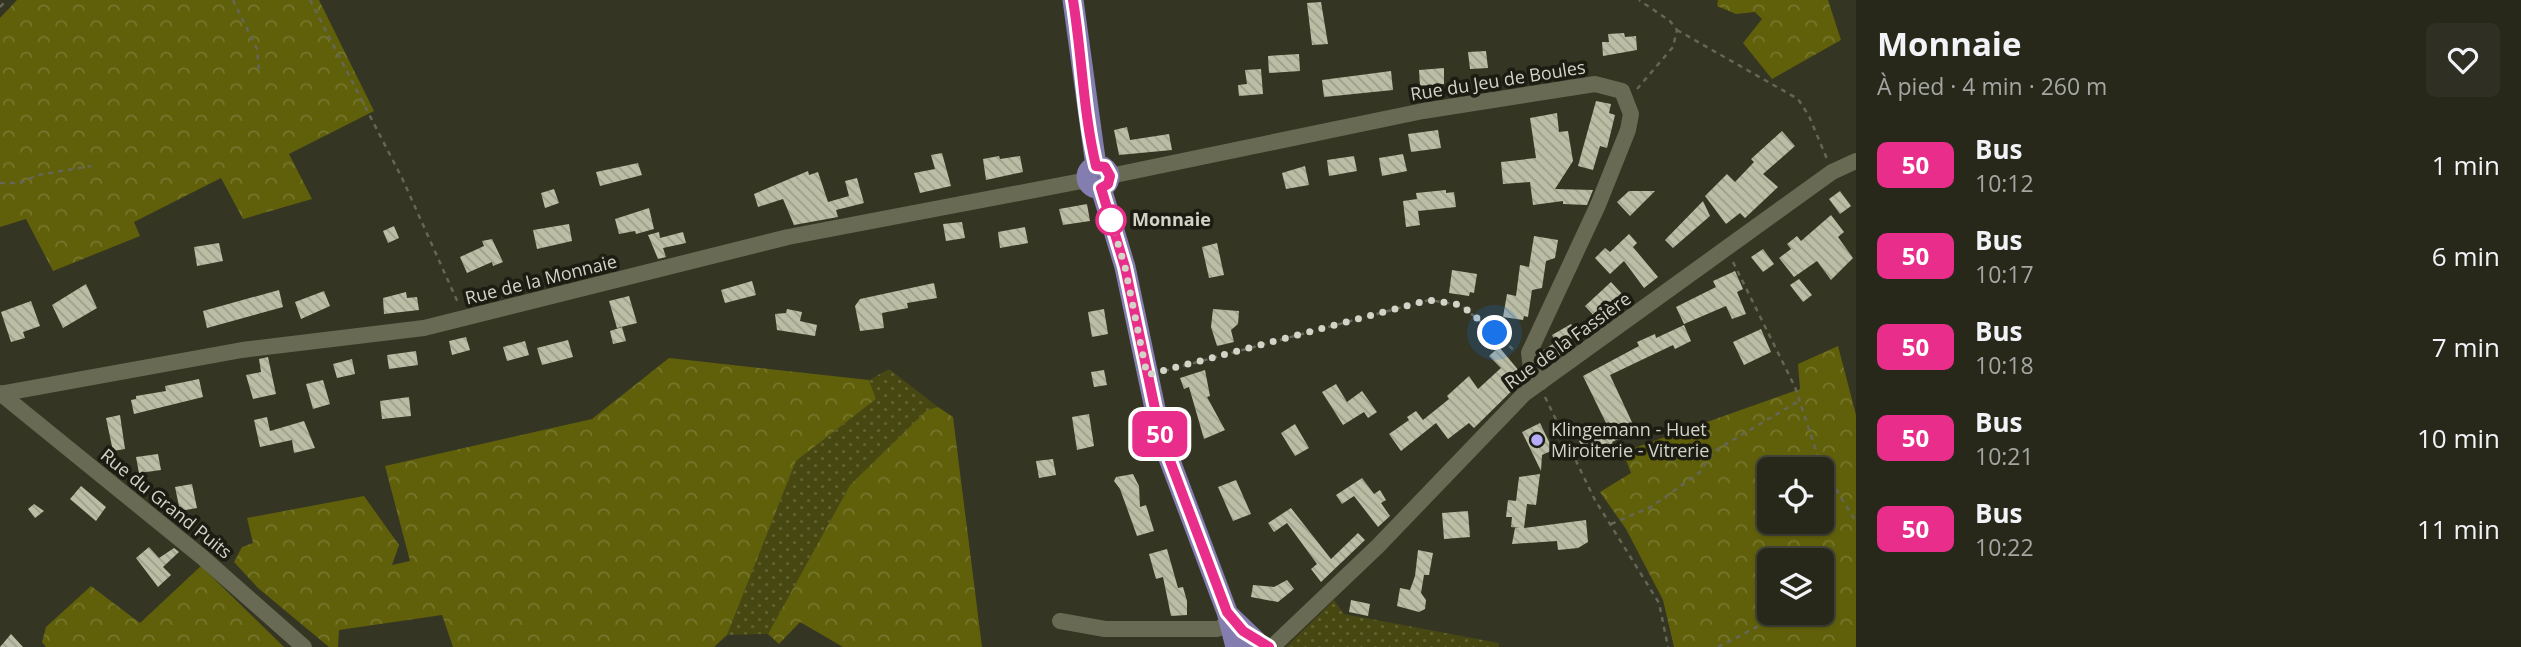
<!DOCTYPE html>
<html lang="fr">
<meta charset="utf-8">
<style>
:root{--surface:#27281a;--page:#2f3023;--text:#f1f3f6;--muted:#a4a6a2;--line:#434439}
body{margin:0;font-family:"Open Sans",sans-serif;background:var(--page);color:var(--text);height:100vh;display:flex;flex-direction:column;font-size:26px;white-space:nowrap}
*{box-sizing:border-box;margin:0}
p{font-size:23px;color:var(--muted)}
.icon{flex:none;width:38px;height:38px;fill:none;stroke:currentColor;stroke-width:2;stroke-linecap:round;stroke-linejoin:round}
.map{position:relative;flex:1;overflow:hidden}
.side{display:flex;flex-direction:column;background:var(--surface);width:665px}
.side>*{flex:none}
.badge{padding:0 14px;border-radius:10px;font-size:24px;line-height:46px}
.tools{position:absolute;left:1757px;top:457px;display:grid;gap:14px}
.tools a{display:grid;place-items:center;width:77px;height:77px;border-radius:10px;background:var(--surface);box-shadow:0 2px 5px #0004,0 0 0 2px var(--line);font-size:35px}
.you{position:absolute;width:35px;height:35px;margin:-18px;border:5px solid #fff;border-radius:50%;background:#1a73e8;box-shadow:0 0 0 10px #1a73e833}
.map>.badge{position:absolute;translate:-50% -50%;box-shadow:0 0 0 4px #fff}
.round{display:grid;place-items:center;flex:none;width:74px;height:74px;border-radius:10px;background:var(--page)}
.headline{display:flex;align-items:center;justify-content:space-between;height:119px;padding:0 21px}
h1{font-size:33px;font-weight:700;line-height:52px}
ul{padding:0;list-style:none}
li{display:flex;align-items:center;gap:21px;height:91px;padding:0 21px}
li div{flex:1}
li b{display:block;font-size:26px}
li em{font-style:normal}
li .badge{min-width:77px;font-weight:700;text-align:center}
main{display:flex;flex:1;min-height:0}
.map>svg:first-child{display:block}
</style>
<main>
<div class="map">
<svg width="1856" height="647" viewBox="0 0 1856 647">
<defs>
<pattern id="grass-dots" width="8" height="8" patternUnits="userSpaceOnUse" patternTransform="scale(1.75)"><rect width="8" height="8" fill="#474811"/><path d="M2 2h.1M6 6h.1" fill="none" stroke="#616232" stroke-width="1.8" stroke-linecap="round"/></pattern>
<pattern id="forest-crowns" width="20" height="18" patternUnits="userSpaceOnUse" patternTransform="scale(1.75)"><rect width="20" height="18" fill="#60600b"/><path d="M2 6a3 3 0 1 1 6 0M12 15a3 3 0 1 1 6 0" fill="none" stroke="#76762d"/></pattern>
<pattern id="building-back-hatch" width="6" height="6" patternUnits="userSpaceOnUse" patternTransform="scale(1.75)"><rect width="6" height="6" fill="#bbbda5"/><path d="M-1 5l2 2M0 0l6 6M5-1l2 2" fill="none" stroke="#9c9e8b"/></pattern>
</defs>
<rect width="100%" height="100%" fill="#343522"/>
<path fill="url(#grass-dots)" d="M889,369L938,407L927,410L850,485L768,634L727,635L796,461L876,399L869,380Z
M1334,600L1344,614L1499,643V647H1286Z"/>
<path fill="url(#forest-crowns)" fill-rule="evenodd" d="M17,0H319L374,111L289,154L312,199L243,219L221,178L134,222L140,236L53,271L26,219L0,227V18Z
M1718,0H1828L1841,40L1772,79L1743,43L1762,19L1755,12L1736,14L1717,6Z
M1838,346L1856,415V647H1674L1663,600L1626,529L1600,492L1631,473L1623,452L1800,389L1798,364ZM1769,469H1822V522H1769ZM1769,560H1822V612H1769Z
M669,358L869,380L876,399L796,461L727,635L714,647H453L442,615L339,630L338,647H329L258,588L234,562L242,547L253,543L247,518L364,496L399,545L392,565L410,561L385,466L592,419Z
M938,407L953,417L982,647H843L800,622L779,644L768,634L850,485L927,410Z
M201,566L284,647H46L42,642L46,627L91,586L140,623Z"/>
<path fill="url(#building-back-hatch)" d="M1321,2L1328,44L1312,45L1307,3Z
M1624,33L1625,37L1636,36L1637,50L1603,56L1602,42H1609L1608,34Z
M1486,51L1488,68L1470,69L1468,52Z
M1299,54L1300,71L1269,73L1268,56Z
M1444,68V84L1420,86L1419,70Z
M1261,69L1263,94L1239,96L1238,85L1247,84L1245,70Z
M1391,71L1393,90L1324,97L1322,80Z
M1596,101L1611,104L1609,113L1615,115L1607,148L1600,146L1593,170L1578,166Z
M1557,113L1559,132L1568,131L1573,161L1555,189L1593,190L1587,205L1563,204V201L1533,205L1530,182L1503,184L1501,162L1536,158L1530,118Z
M1127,127L1130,140L1169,134L1172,150L1119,155L1114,130Z
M1438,130L1441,148L1411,152L1408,134Z
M1782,131L1795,146L1763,174L1778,187L1745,218L1740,213L1726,224L1705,196L1727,174L1735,182L1754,162L1751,159Z
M942,153L951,186L920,193L914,173L935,169L931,155Z
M1403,154L1407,171L1382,176L1379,158Z
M999,156L1000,159L1020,156L1023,172L986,180L983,159Z
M1354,156L1357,171L1329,176L1327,160Z
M638,163L642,175L600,186L596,172Z
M1305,166L1309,185L1286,189L1282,173Z
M808,171L809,175L818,172L828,202L849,196L845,181L857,178L864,203L836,210L838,217L794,225L783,199L758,207L754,194Z
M554,189L559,203L545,208L541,193Z
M1446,190V193L1454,192L1456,207L1418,211L1420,225L1406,227L1403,201L1417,199L1416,193Z
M1629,191H1655L1630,216L1617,202Z
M1840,191L1851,206L1840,214L1829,199Z
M1703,201L1710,216L1673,248L1665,240Z
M1087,204L1090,221L1063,225L1059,209Z
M649,208L654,229L636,234L635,231L619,234L615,219Z
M1831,215L1844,232L1838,237L1853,258L1831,280L1817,261L1794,277L1779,258L1791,249L1787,244L1797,236L1801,241Z
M962,222L965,238L946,241L943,224Z
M569,224L572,241L537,249L533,230Z
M394,226L399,238L388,243L383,231Z
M1025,227L1028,243L1000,248L998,232Z
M659,232L660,238L683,232L686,243L663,248L666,257L658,259L648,235Z
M1629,234L1637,243L1633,247L1658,277L1644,288L1624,261L1610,274L1595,258L1605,248L1610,252Z
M1534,236L1558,240L1555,258L1546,261L1542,288L1532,290L1528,317L1524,316L1523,320L1503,317L1507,294L1516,296L1520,265L1529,267Z
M492,239L503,262L493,266L492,262L467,273L460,257L484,246L482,241Z
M219,243L223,261L197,266L194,247Z
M1217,243L1224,275L1209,278L1202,247Z
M1763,249L1774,264L1763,272L1751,257Z
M1452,270L1477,274L1474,293L1470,292L1469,296L1449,293Z
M1735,271L1743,289L1737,292L1746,314L1732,319L1726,306L1684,324L1676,307L1716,287L1713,281Z
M1799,279L1812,295L1803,302L1790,285Z
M752,281L756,295L725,303L721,290Z
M1611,282L1624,296L1597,319L1585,306Z
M934,283L937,298L907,303L908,308L882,313L884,328L860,331L855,306L860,299Z
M86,284L97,308L63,328L52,305Z
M279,290L283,307L207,328L203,311Z
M324,291L330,306L301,319L295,302Z
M406,292L407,298L417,297L419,310L384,314L383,298Z
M629,296L637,323L617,328L609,301Z
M31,301L40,326L23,332L25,338L11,342L1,312Z
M787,309L802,312L800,321L817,325L815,336L777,330L775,314L786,313Z
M1104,309L1108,334L1092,337L1088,312Z
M1213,309L1239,311L1238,324L1231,330L1234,342L1217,346L1211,327Z
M1571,324L1578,334L1559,347L1563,353L1543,367L1542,351L1556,342L1558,346L1552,335Z
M1684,325L1691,341L1675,349L1673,345L1610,375L1636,431L1612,442L1616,450L1603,458L1599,451L1588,457L1579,441L1607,425L1583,376L1639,346L1637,342L1655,334L1656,338Z
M622,327L626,341L613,344L610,331Z
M1761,329L1771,352L1744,365L1733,342Z
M466,337L470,350L452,355L449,341Z
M568,340L573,357L542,365L537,348Z
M525,341L529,355L507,361L503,347Z
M1499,347L1525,378L1474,428L1469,423L1448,439L1436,423L1401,451L1389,434L1409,420L1407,417L1416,411L1423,420L1449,399L1447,396L1469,376L1478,389L1501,368L1489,356Z
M416,351L418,365L389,369L387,355Z
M268,357L276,394L253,399L246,375L261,372L259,359Z
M352,359L355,374L337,378L333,364Z
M1104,370L1107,385L1094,387L1091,372Z
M1205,370L1210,396L1207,397L1225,430L1204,439L1189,387L1184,389L1180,378Z
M199,379L203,397L134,414L131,400L136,399V396L166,391L165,386Z
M323,380L330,404L313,409L306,384Z
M1336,384L1347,402L1362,391L1377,412L1368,418L1364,412L1343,425L1322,392Z
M409,397L411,416L382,419L380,401Z
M1089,414L1094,446L1077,450L1072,417Z
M120,415L125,449L113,451L106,418Z
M267,417L270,431L304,421L315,448L294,453L292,440L260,447L254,420Z
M1540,423L1553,450L1542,455L1541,471L1522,432Z
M1295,424L1309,448L1295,456L1281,433Z
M158,454L161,470L139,473L136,457Z
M1053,459L1056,475L1039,478L1036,461Z
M1133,474L1139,486L1140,507L1146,505L1154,531L1137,536L1120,489L1114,481L1116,477Z
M1540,474L1536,505L1527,504L1524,528L1586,520L1588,542L1578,548L1558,550L1557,541L1512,544L1515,528H1520L1511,527L1512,517H1506L1508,500L1516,501L1519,477Z
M1362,478L1374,494L1380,490L1386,500L1381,503L1390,516L1378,527L1354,496L1342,504L1336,495Z
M1236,480L1251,514L1233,521L1218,487Z
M192,484L197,508L180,511L175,487Z
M81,486L106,507L96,521L70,499Z
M34,504L44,511L35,518L28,509Z
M1291,508L1331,559L1358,533L1365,540L1321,582L1311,569L1317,564L1287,523L1274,532L1268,523Z
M1468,511L1470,537L1444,539L1442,513Z
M149,547L159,558L174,548L179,552L163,567L171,575L158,587L136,558Z
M1167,549L1178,588L1183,587L1187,601V615L1171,616L1163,577L1156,579L1149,554Z
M1418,550L1433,553L1429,575H1424L1421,593L1426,600L1425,609L1419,612L1397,606L1400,588L1410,590L1415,576Z
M1287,580L1294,589L1278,602L1251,597L1253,585L1274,587Z
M1351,600L1370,604L1368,616L1349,612Z
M11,634L23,647H0Z"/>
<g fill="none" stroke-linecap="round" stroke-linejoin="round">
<path stroke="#656655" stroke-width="2.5" stroke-dasharray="5 5" stroke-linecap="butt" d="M233,0L257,49L259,71
M310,0L402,178L459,305
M0,7L7,0
M1677,30L1798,99L1809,116L1827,159
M1637,89L1673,47L1677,30L1670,21L1639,0
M0,183H20L38,175L91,166
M1733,262L1795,387L1820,463L1856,522
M1164,371L1429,300L1461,305L1515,351
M1545,397L1595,500L1659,603L1668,647
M1611,524L1651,507L1699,473L1716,450L1799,401
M1822,594L1836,587
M1718,647L1786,612"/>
<path stroke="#686a54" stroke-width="16" d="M1110,176L1423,111L1595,84L1622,91L1631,114L1628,130L1598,205L1529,353L1531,368L1540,383
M0,393L202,557L304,647
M0,394L242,350L424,328L788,237L1087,180
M1060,621L1105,629H1217L1228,625
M1272,647L1378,546L1524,394L1832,172L1856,161"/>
<path stroke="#847daf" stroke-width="21" d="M1073,0L1096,166
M1087 177a11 11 0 1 1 22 0a11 11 0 1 1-22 0Z
M1101,188L1125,267L1161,437L1227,612L1236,647
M1230,616L1256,641"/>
</g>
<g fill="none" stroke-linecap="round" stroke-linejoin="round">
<g stroke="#fff" stroke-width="16">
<path id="line" d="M1073,0C1082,55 1083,111 1096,166L1105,167L1110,176L1108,184L1101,188L1125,267L1161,437L1227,612L1243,631L1269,647"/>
</g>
<use href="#line" stroke="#e92d8b" stroke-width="10"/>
<path stroke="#d3d4c8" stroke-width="7" stroke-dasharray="0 12.6" d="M1111,220L1125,267L1147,375L1429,300L1461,305L1495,333"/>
</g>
<circle fill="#fff" stroke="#e92d8b" stroke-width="3.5" cx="1111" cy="220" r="14"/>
<circle fill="#b4acf9" stroke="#1c1c13" stroke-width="2.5" cx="1537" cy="440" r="7"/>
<g text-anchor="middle" stroke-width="7" stroke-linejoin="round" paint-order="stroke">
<g font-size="18" fill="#d3d4c8" stroke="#1c1c13">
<text transform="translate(1498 81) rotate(-9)" y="6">Rue du Jeu de Boules</text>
<text transform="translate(541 280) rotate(-14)" y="6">Rue de la Monnaie</text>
<text transform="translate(1568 341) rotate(-36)" y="6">Rue de la Fassière</text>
<text transform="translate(166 504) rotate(39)" y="6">Rue du Grand Puits</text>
</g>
<g font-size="18" font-weight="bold" fill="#d3d4c8" stroke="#1c1c13" text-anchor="start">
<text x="1132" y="226">Monnaie</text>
</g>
<g font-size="18" fill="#d3d4c8" stroke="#1c1c13" text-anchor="start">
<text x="1551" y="436">Klingemann - Huet<tspan x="1551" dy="21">Miroiterie - Vitrerie</tspan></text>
</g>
</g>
</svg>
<div class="tools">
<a><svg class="icon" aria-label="locate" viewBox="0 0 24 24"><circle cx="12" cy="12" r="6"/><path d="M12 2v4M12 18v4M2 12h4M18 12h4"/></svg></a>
<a><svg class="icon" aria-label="layers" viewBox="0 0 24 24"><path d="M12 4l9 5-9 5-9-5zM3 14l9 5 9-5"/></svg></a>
</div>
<div class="you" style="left:1495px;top:333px"></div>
<b class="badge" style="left:1160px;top:434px;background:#e92d8b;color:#fff">50</b>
</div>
<section class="side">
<div class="headline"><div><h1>Monnaie</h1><p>À pied · 4 min · 260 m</p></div><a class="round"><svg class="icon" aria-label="heart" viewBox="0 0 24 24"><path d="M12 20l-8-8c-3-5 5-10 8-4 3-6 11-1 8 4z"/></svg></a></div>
<ul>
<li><span class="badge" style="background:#e92d8b;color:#fff">50</span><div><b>Bus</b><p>10:12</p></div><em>1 min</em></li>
<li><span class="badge" style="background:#e92d8b;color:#fff">50</span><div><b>Bus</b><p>10:17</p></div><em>6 min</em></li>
<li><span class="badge" style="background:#e92d8b;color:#fff">50</span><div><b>Bus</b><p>10:18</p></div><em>7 min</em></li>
<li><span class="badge" style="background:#e92d8b;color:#fff">50</span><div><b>Bus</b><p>10:21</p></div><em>10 min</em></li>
<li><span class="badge" style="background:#e92d8b;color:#fff">50</span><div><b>Bus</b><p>10:22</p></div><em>11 min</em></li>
</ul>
</section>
</main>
